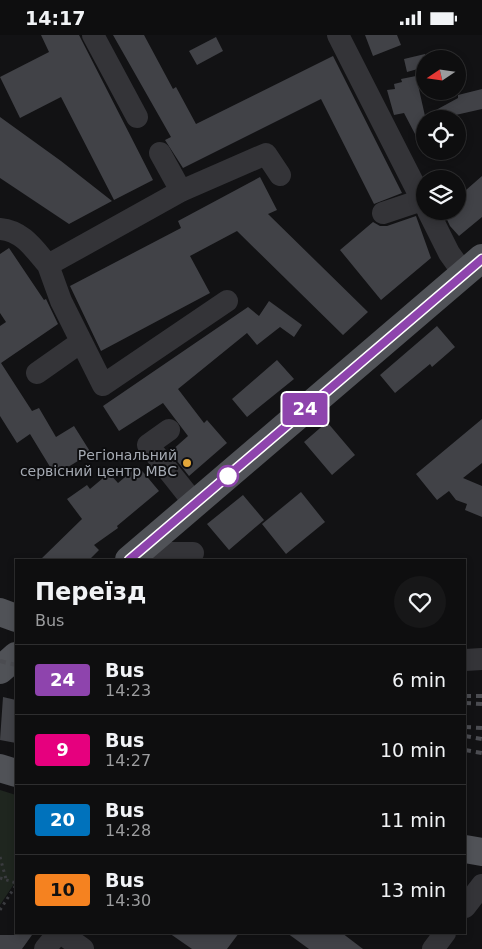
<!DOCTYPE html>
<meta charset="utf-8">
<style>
:root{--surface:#0e0e0f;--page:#171718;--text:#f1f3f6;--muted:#9b9c9e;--line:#2e2e2f}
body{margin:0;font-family:"DejaVu Sans",sans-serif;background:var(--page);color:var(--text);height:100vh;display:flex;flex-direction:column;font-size:19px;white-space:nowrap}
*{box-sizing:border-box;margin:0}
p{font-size:16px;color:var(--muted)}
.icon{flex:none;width:28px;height:28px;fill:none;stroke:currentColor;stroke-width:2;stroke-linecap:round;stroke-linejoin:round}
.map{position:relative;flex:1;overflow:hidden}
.drawer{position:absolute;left:15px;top:524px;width:451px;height:375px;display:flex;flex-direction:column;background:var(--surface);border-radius:0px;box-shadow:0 2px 8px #0003,0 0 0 1px var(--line)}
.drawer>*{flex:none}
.badge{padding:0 10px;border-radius:4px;font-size:18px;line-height:32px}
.needle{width:32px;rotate:257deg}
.fabs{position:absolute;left:416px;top:15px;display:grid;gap:10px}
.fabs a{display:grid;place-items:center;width:50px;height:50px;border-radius:50%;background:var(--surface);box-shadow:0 2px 8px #0003,0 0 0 1px var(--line);font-size:25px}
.map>.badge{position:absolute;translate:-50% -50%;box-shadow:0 0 0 2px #fff}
.round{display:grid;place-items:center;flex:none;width:52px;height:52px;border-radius:26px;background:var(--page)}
.overview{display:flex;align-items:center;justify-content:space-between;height:85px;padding:0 20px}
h1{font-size:24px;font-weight:700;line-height:38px}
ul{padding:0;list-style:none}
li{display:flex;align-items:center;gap:15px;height:70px;padding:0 20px;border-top:1px solid var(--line)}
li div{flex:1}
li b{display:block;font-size:19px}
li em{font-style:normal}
li .badge{min-width:55px;font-weight:700;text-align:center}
.status{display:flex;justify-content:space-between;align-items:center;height:35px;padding:0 25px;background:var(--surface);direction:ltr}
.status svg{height:14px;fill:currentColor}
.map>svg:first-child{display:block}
</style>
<div class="status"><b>14:17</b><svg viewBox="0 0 49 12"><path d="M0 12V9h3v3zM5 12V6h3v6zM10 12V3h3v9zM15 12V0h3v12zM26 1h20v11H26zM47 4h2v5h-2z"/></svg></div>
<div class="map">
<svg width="482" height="914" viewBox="0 0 482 914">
<rect width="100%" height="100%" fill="#121214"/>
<path fill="#1f261f" d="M0,755L16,760V846L0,870Z"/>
<path fill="#414247" d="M41,0H79L153,145L114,165L61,62L20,83L0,42L49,17Z
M113,0H144L173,54L176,52L196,89L333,21L402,158L374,169L321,64L183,133L165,105L171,102Z
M365,0H397L401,10L373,21Z
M216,2L223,16L197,30L189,16Z
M425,19V32L407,37L404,24Z
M416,41L425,81L458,63V60L482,54V74L438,84H425V118L404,78L394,80L387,55L395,54L394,49L402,47L401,44Z
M0,82L61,126L112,166L69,189L0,143Z
M482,141V182L459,201L450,191L443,176H458V162Z
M260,142L277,175L268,179L368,277L343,300L237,196L190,221L210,258L101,316L70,251L181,193L178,186Z
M416,181L431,223L381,265L340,215L373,187L380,191H387Z
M9,213L44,265L46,264L58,289L1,328L32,376L39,373L56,402L74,391L91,418L55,440L30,399L17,408L0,381V291L6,287L0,278V219Z
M269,266L302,290L294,302L280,292L257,310L247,298L178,354L204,388L207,385L227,408L189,441L170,417L188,401L163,368L119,396L103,371L248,272L259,281Z
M437,291L455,312L432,332L430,329L395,358L380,340Z
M277,325L294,344L247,382L232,364Z
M482,384V428L463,443L482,451V482L465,475L467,469L456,465L449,456L437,465L416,439Z
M327,387L355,420L332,440L304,407Z
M138,431L159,456L117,491L118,493L94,510L99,515L89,525H40L82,484L67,464L87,450L90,454L109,438L118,448Z
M301,457L325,487L286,519L262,489Z
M243,460L264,485L229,515L207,489Z
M3,662L16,665V708L0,705Z
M169,898H239L227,914H192Z
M287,898H342L363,914H309Z
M0,900H32L22,914H0Z"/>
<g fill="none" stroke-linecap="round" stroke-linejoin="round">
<path stroke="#3a3b3f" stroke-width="3" stroke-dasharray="2.5 4" stroke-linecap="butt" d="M0,822L6,844
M0,843L16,848
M0,875L16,850"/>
<path stroke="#343438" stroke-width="22" d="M93,0L137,82
M338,0L425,171
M160,118L181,156
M428,176L449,218L464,239
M383,178L422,165
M0,194C23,196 34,214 48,230L181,156L266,119L280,140
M48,230L61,266L103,350L227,266
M37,338L81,307
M169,395L148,410L195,469
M149,508L165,518H193
M465,625L482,624
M465,872L482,850
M61,898L83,914
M45,914L58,898
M433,914L445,898"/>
<path stroke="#505257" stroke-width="28" d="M129,525L482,223
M0,577L16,583
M0,635L16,621
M0,733L16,738
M465,814L482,817"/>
<path stroke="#4b4c51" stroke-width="4" stroke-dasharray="6 5" stroke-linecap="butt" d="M0,626L16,630
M465,661H482
M465,668L482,669
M465,692L482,693
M465,701L482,704
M465,715L482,718"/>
</g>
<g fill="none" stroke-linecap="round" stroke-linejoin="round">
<g stroke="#fff" stroke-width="11">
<path id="line" d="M129,525L482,224"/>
</g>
<use href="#line" stroke="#8e44ad" stroke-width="8"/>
</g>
<circle fill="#e4a73a" stroke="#0d0d0f" stroke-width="2" cx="187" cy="428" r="5"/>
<circle fill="#fff" stroke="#8e44ad" stroke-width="2.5" cx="228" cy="441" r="10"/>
<g text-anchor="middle" stroke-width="4" stroke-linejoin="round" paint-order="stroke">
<g font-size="14" fill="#a5aab3" stroke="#0d0d0f" text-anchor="end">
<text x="177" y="425">Регіональний<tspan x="177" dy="16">сервісний центр МВС</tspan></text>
</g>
</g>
</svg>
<div class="fabs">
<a><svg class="needle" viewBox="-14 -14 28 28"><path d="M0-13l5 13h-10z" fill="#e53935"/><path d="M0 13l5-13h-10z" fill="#9b9c9e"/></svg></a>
<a><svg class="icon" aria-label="locate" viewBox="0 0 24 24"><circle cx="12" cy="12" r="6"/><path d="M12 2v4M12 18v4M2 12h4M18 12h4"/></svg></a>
<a><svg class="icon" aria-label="layers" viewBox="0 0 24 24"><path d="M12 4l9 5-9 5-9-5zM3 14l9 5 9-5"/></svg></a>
</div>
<b class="badge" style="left:305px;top:374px;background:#8e44ad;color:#fff">24</b>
<section class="drawer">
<div class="overview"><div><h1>Переїзд</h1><p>Bus</p></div><a class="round"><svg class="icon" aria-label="heart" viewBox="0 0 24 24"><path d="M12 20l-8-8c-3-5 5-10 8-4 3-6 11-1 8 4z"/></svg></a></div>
<ul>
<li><span class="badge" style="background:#8e44ad;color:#fff">24</span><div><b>Bus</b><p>14:23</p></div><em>6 min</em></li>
<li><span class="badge" style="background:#e6007e;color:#fff">9</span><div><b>Bus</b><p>14:27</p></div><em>10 min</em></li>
<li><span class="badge" style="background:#0072bc;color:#fff">20</span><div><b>Bus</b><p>14:28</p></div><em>11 min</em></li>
<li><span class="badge" style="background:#f58220;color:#111">10</span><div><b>Bus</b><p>14:30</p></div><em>13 min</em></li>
</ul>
</section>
</div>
